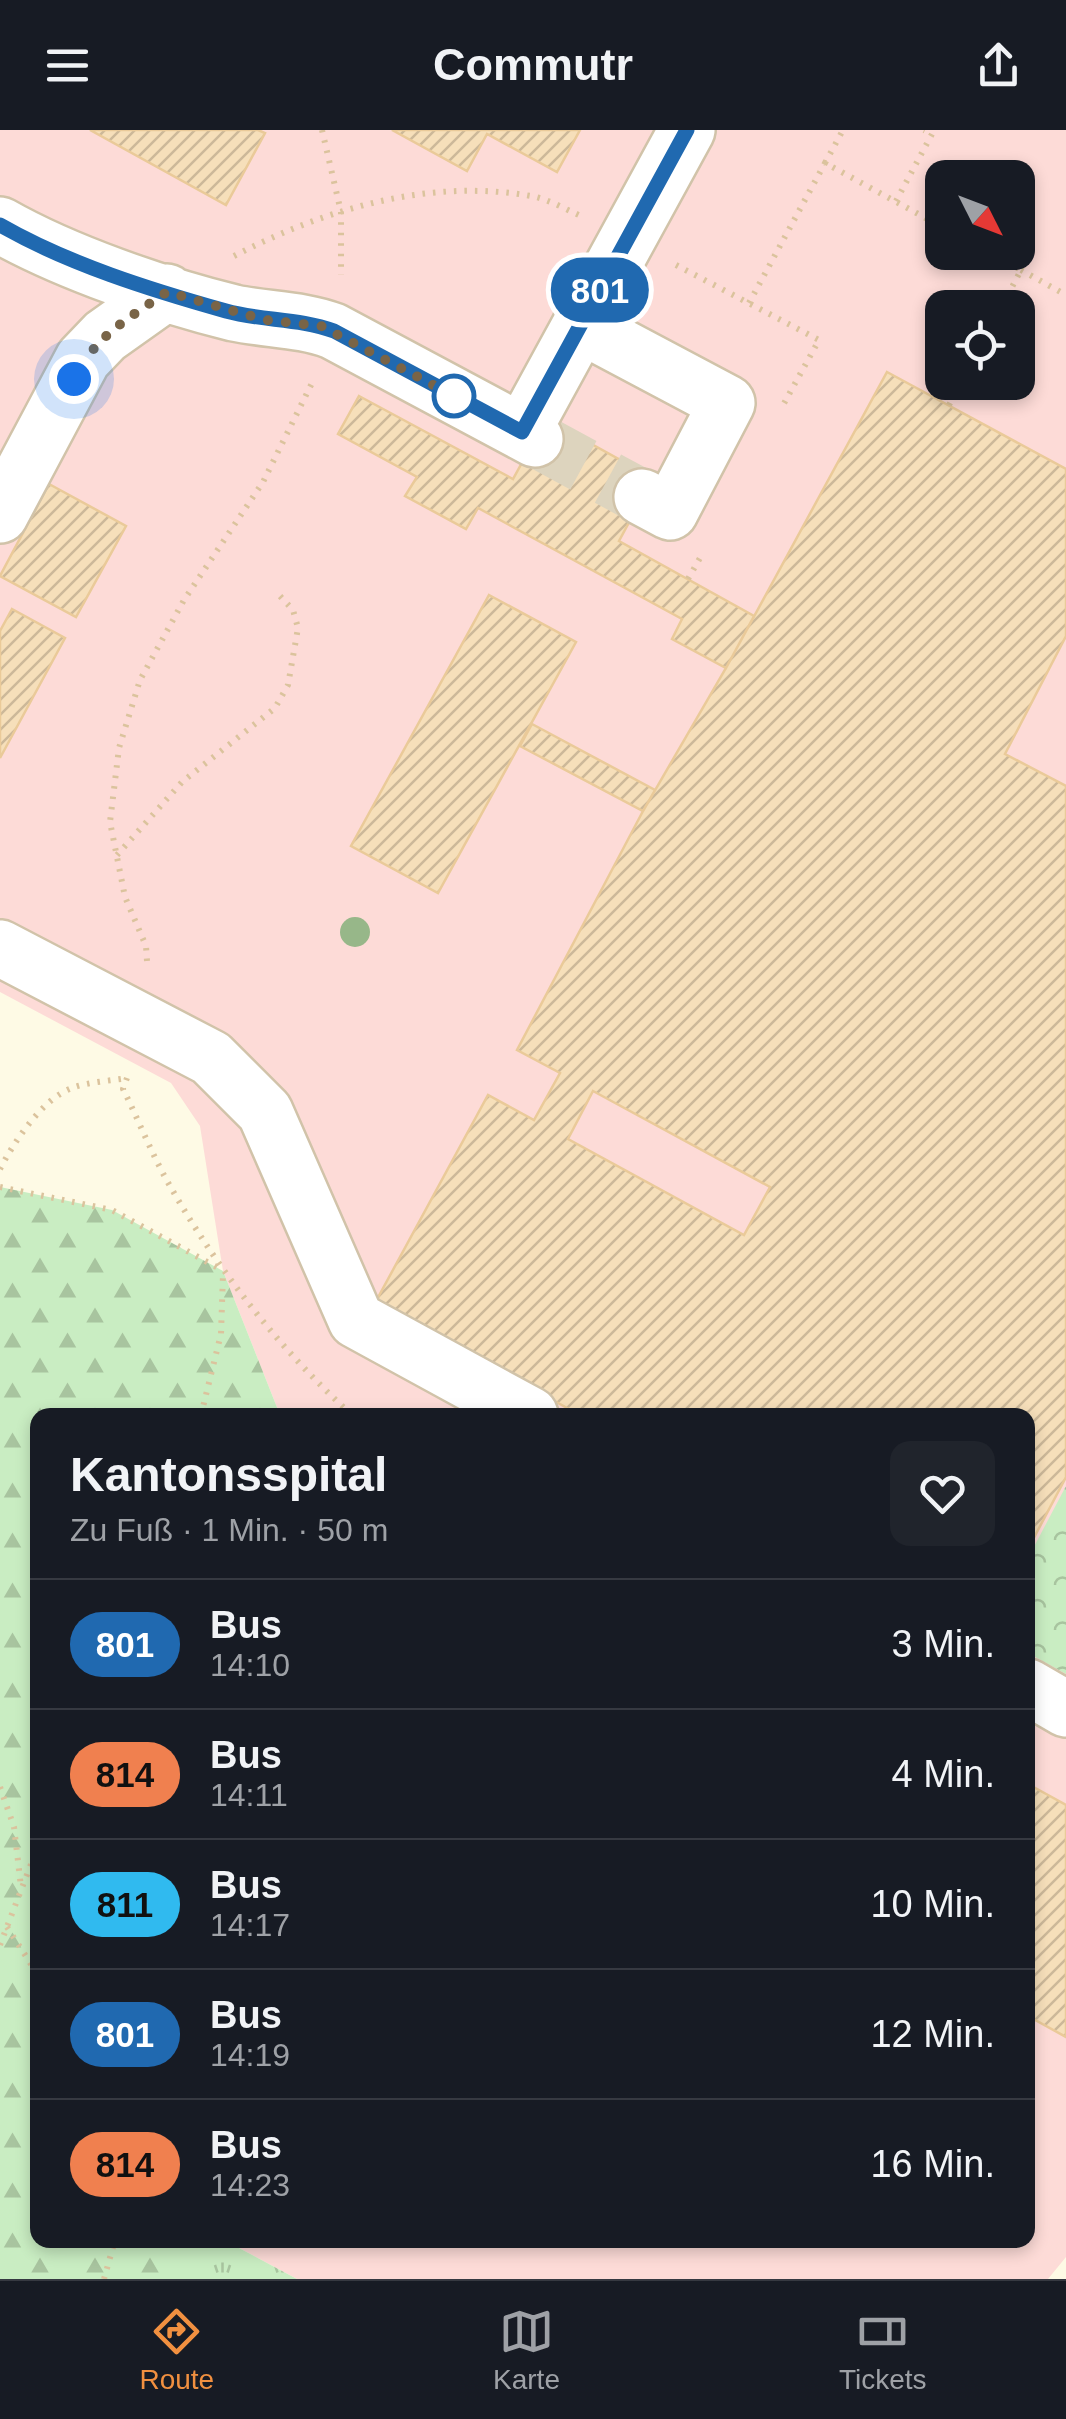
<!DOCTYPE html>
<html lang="de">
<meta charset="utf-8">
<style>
:root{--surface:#171b24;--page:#20242c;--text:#f1f3f6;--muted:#9ea1a6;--line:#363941;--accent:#f19040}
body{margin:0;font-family:Helvetica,sans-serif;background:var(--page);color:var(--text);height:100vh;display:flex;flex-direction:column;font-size:38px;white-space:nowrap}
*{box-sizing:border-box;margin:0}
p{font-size:32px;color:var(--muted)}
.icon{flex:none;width:55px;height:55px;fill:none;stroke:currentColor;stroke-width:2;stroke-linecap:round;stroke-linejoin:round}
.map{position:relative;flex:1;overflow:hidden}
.side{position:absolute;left:30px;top:1278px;width:1005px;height:840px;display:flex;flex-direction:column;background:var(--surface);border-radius:20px;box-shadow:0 5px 15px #0003}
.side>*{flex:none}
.badge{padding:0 20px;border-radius:32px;font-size:35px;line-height:65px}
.needle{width:65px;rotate:132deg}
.fabs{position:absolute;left:925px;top:30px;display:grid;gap:20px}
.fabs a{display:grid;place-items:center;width:110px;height:110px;border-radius:20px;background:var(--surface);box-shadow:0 5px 15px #0003;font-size:50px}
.you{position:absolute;width:50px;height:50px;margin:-25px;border:8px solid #fff;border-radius:50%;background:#1a73e8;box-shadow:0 0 0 15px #1a73e833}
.map>.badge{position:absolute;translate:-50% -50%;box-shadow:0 0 0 5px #fff}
.round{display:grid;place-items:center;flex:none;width:105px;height:105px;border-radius:20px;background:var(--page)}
.headline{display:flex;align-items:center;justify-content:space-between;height:170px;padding:0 40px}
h1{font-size:48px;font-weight:700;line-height:75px}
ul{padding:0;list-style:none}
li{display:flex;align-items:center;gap:30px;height:130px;padding:0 40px;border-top:2px solid var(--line)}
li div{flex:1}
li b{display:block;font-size:38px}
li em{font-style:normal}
li .badge{min-width:110px;font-weight:700;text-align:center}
header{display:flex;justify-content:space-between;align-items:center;height:130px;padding:0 40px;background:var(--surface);font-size:45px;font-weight:700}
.tab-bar{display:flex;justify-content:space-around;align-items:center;height:140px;border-top:2px solid var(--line);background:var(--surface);font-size:28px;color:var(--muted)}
.tab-bar a{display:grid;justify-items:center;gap:5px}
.tab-bar .on{color:var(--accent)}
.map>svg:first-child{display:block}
</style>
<header><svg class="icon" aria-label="menu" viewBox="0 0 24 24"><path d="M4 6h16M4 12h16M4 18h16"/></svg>Commutr<svg class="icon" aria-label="share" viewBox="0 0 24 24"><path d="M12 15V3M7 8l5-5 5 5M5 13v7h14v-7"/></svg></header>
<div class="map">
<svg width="1066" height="2149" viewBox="0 0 1066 2149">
<defs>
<pattern id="grass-tufts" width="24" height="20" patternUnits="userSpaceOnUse" patternTransform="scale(2.5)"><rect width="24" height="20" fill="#c9edc2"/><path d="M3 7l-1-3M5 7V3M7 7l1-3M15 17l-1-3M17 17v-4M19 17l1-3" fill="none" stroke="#a8c49f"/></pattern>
<pattern id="forest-firs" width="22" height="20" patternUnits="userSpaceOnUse" patternTransform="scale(2.5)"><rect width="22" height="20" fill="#c9edc2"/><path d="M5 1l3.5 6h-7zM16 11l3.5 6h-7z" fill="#a8c49f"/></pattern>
<pattern id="park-crowns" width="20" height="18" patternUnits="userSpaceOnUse" patternTransform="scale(2.5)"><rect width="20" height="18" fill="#c9edc2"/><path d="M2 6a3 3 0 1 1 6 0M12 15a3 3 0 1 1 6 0" fill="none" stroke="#a8c49f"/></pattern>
<pattern id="building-hatch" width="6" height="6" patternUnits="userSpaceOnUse" patternTransform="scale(2.5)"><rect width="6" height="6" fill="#f6dfba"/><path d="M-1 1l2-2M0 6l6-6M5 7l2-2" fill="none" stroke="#ccb899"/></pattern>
</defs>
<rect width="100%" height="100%" fill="#fefae5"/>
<path fill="#fddbd7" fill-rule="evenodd" d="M0,0H1066V2127L1048,2149H297L224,2110H1028V1285H280L223,1141L200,996L171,953L0,862ZM942,48H1018V122H942ZM942,178H1018V252H942Z"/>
<path fill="url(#grass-tufts)" d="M182,2110H224L297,2149H187Z"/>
<path fill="url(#forest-firs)" d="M0,1057L112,1080L223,1141L280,1285H38V2110H183L190,2149H0Z"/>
<path fill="url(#park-crowns)" d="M1066,1356V1544L1028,1523V1428Z"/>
<path fill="url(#building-hatch)" stroke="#eaca99" stroke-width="2.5" fill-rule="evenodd" d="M90,0H258L265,3L226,75Z
M392,0H580L557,42L487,4L467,41Z
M887,242L1066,339V506L1005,624L1066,656V1347L1028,1419V1285H580L375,1173L488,965L534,990L560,943L517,920L643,681L726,538ZM593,961L770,1057L744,1105L568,1009Z
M359,266L513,349L546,289L653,348L619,411L754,486L726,538L672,509L682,489L478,378L466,399L405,366L417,347L338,304Z
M49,354L126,396L76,487L0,446Z
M489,465L576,512L438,763L351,716Z
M12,479L65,508L0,628V501Z
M532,594L655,660L643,681L520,616Z
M1028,1654L1066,1675V1907L1028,1886Z"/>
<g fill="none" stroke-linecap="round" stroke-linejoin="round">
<path stroke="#ddd4be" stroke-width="55" stroke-dasharray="55 28" stroke-linecap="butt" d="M535,309L642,367"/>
<g stroke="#d1c3a9" stroke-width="60">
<path id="minor" d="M0,95C65,132 161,165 234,183C267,190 302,189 333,201L535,309
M580,195L727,273L670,382L642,367
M522,302L687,0
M0,385L83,229L105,206L167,162
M0,818L211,928L265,982L356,1190L530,1285
M1028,1557L1066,1579"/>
</g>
<path stroke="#dbc39d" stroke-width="6" stroke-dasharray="2.5 8" stroke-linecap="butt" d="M322,0L341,82V145
M825,33L843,0
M896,71L932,4L924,0
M989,122L1021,140L1001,178
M234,126C325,79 429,48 531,66C548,69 565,79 581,86
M676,135L819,210L782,277
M1021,140L1066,165
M749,173L825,33L942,97
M949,275L961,252
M688,449L700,428
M117,725L182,652L275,578L288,555L298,498L293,480L279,465
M147,831L146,816L125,767L110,692L119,618L140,550L184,470L263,352L313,251
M127,948L123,959C139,991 152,1025 170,1056C218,1140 280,1220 352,1285
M0,1039C14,1012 42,969 72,958C88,952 109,951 127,948
M0,1057L112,1080L222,1140
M201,1285L221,1204L223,1144
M0,1657L14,1697L21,1757
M7,1797L38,1845
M0,1815L38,1716
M693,2113L695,2110
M104,2149L115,2110"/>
<use href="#minor" stroke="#fff" stroke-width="55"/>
</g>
<circle fill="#97b789" cx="355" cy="802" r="15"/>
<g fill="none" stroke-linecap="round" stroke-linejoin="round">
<g stroke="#fff" stroke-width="22">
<path id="line" d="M0,95C68,134 151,160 226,181C262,191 299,188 334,201L522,302L687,0"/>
</g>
<use href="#line" stroke="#2069b0" stroke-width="15"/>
<path stroke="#796447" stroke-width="10" stroke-dasharray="0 18" d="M74,249C93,208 130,187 167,162L265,190L321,196L454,266"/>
</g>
<circle fill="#fff" stroke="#2069b0" stroke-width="5" cx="454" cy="266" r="20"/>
</svg>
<div class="fabs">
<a><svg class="needle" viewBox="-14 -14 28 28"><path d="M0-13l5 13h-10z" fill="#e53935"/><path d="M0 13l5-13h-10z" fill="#9ea1a6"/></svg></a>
<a><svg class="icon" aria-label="locate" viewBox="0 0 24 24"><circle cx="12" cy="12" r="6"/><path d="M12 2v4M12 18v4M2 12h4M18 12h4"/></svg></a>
</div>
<div class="you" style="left:74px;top:249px"></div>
<b class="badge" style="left:600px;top:160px;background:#2069b0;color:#fff">801</b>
<section class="side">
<div class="headline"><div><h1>Kantonsspital</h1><p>Zu Fuß · 1 Min. · 50 m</p></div><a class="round"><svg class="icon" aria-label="heart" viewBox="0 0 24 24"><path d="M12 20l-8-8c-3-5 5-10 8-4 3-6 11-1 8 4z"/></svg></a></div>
<ul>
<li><span class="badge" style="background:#2069b0;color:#fff">801</span><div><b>Bus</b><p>14:10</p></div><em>3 Min.</em></li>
<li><span class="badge" style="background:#f0804f;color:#111">814</span><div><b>Bus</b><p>14:11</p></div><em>4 Min.</em></li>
<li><span class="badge" style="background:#30baef;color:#111">811</span><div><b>Bus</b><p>14:17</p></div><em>10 Min.</em></li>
<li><span class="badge" style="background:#2069b0;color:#fff">801</span><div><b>Bus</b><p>14:19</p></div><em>12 Min.</em></li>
<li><span class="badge" style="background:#f0804f;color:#111">814</span><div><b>Bus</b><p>14:23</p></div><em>16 Min.</em></li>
</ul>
</section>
</div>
<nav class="tab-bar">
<a class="on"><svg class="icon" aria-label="directions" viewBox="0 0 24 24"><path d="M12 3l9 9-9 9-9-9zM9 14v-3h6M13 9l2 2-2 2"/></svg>Route</a>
<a><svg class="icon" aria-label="map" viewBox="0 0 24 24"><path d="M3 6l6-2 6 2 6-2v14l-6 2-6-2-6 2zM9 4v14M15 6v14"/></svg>Karte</a>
<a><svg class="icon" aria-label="tickets" viewBox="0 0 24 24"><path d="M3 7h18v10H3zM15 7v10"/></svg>Tickets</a>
</nav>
